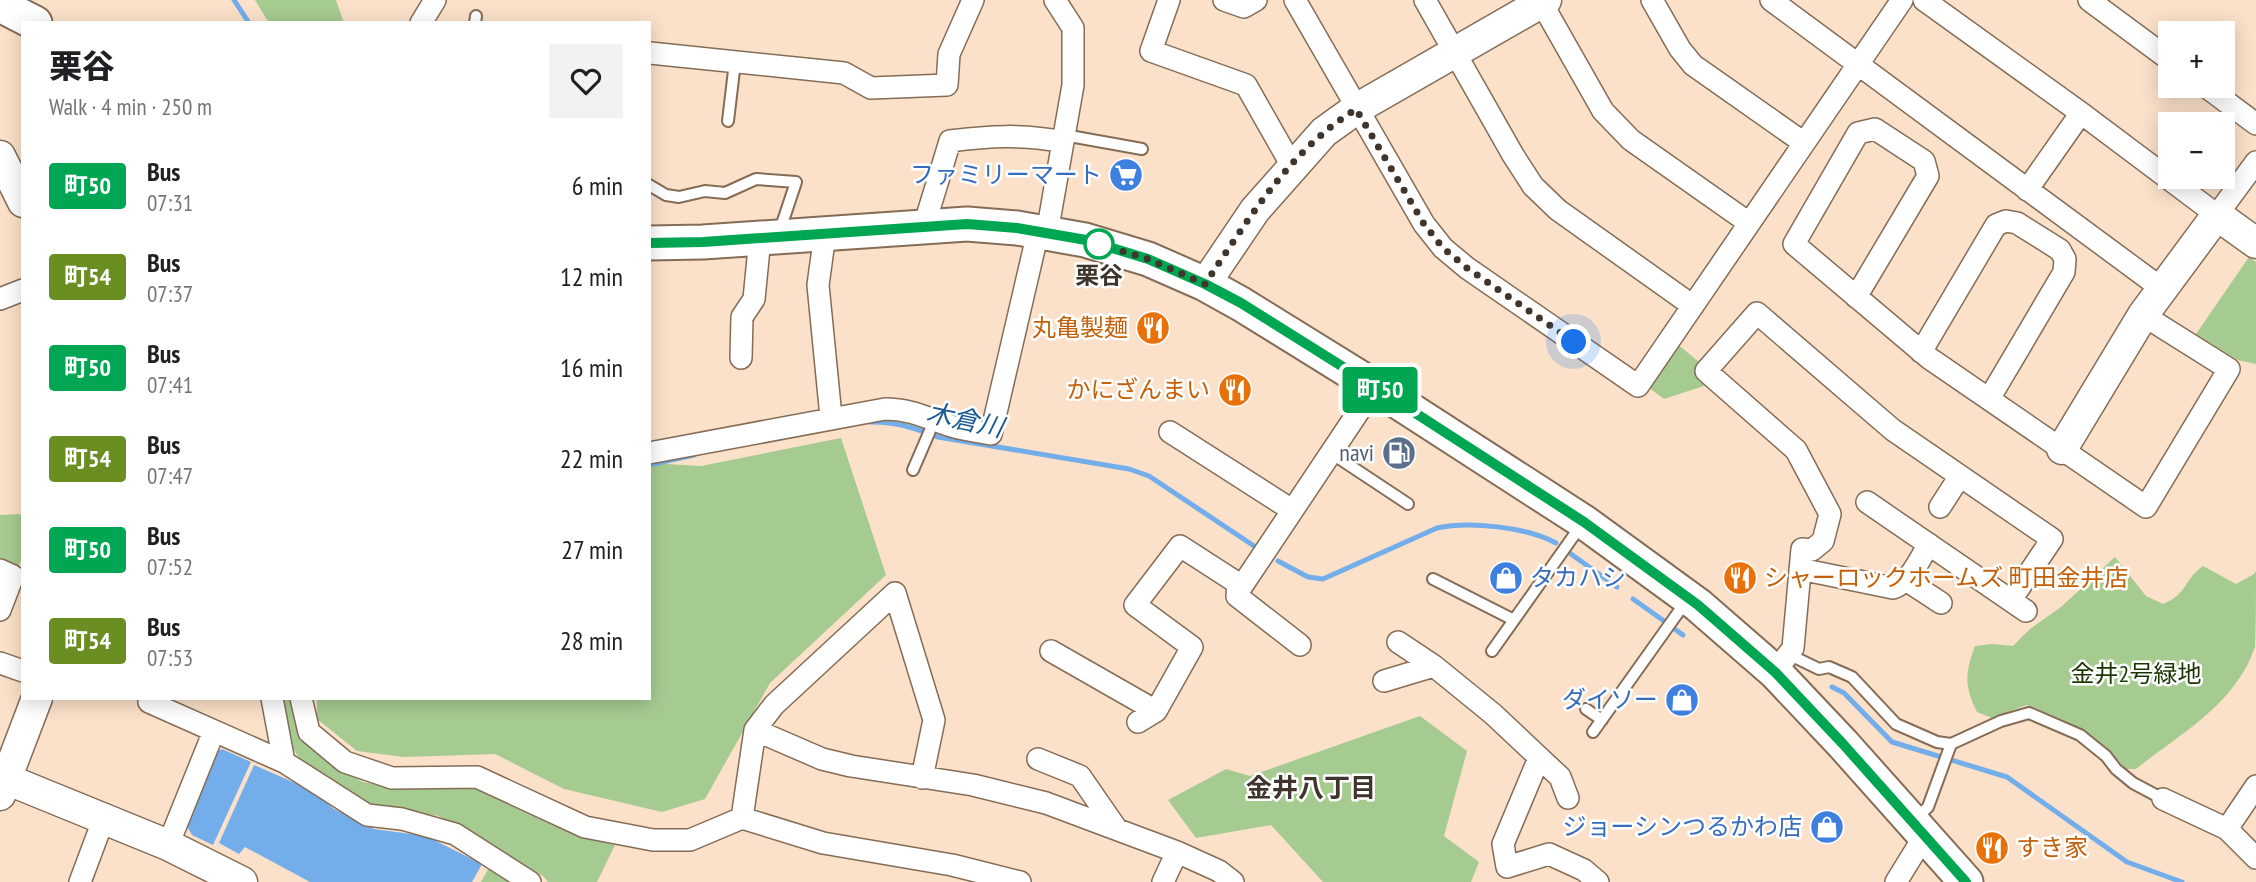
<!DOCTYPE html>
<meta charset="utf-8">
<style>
:root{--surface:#fff;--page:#f2f2f2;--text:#202124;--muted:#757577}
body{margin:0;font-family:"PT Sans Narrow","Noto Sans JP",sans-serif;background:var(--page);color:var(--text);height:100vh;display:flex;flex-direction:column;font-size:26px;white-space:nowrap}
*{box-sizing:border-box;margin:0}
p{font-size:23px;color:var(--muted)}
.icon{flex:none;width:38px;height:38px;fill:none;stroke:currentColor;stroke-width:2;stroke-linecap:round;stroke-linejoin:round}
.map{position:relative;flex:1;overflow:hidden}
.side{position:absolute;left:21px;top:21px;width:630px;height:679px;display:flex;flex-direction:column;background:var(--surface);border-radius:0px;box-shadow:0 4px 18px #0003}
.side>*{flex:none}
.badge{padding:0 14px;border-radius:5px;font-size:24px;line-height:46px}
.tools{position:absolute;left:2158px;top:21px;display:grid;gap:14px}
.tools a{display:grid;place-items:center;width:77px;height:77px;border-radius:0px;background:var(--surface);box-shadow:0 4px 18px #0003;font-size:35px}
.you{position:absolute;width:35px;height:35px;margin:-18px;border:5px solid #fff;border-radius:50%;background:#1a73e8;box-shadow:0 0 0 10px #1a73e833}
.map>.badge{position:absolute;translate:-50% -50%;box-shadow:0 0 0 4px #fff}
.round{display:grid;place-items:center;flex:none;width:74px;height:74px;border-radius:0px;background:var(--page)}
.summary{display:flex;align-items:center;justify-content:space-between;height:119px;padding:0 28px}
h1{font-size:33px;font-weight:800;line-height:52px}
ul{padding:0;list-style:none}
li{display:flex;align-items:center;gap:21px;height:91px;padding:0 28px}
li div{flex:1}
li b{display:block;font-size:26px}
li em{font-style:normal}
li .badge{min-width:77px;font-weight:700;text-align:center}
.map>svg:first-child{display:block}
</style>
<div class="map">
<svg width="2256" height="882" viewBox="0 0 2256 882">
<rect width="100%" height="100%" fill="#fbe1c9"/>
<path fill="#a6cb90" d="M255,0H336L344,23H269Z
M2249,257L2256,262V364L2238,360L2196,334Z
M1677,344L1704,366L1713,383L1664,399L1648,387Z
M841,438L886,575L770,683L705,799L662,812L564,789L495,754L404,757L357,751L317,719V698H649V463L701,466Z
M19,514L23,516V555L19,566L0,558V515Z
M2115,557L2146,596L2163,604C2188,594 2184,579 2203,566L2236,584L2254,574L2256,571C2256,589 2256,631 2255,647C2235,705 2181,733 2136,769H2126C2092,730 2072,724 2026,705L1992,718L1977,712C1964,686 1965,673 1975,646L1992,644L2013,646L2030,629L2061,607Z
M279,698H291L340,769L363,782L390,787H470L573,834L615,845L597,882H548L543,876L439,816L375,806L347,795L302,763L285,735Z
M1420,716L1467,751L1444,836L1479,862L1471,882H1323L1271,825L1196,838L1168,800L1226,769L1250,776Z
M490,866L513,882H481Z"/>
<path fill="#73aeeb" d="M222,749L251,762L213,845L192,835L186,825L216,752Z
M254,765L311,790L334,809L374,829L426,836L482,864L472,882H310L245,847L239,854L219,843Z"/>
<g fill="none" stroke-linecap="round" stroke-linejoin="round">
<path stroke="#73aeeb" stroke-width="5" d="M234,0L249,23
M869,422C894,421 915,428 938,437L1129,469L1149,476L1254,546
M649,465L694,455
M1571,554L1617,587
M1278,561L1308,577L1323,579L1437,528C1469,521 1527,527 1556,543
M1633,599L1664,621
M1676,630L1683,635
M1832,687L1844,693L1892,742L2007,777L2127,862L2182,882"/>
<g stroke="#846c57" stroke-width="14">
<path id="lane" d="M475,23L476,16
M728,121L735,62
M1064,135L1142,149
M649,185L666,195L679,197L705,191L725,193L756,179L796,182L779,233
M1331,453L1408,504
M913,470L935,419
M1433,579L1514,620
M1492,651L1582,524
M1790,655L1819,669L1829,667L1852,677L1896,724L1937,742L1951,744L2001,721L2029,713L2080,735L2106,756L2116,769L2133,783L2163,799
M1586,709L1602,720
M1593,732L1687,600
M1916,819L1928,807L1951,744"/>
</g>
<g stroke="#846c57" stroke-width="24">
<path id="street" d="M1169,0L1151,51L1246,85L1292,166
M1224,0L1244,7L1256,0
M1295,0L1424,224L1443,248L1467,268L1638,386L1902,0
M1425,0L1513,155L1533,186L1558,210L1693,306
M1540,0L1603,111L1631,140L1749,223
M1652,0L1680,49L1693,65L1804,143
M1771,0L2161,288
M1924,0L2081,113L2217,215L2256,162
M2089,0L2170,60
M421,23L435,0
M650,53L844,73L871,88L947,85L949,54L973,0
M2205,86L2256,124
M2027,190L2081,113
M924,226L950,141C989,136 1024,134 1063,142
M1047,233L1073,85V28L1055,0
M825,234L818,285L831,417
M1856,297L1928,176L1924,161L1875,129L1858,133L1794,244L1929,358L2146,507L2229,369L2143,315
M0,299L23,290
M1921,352L1996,225L2006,221L2017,223L2060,250L2065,259L2064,272L1989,399
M741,358L742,317L754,299L760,238
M1170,432L1292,510
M649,453L885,409C909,409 925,417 948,425C961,430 977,431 991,434L1038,232
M1867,502L2026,611
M1940,507L1960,476
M1800,569L1893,588C1910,583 1920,558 1929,544
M0,570L13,576L0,610
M1906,580L1941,603
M1238,583L1237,596L1300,645
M1398,642L1434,666L1493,714L1560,777L1568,798
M1051,651L1156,711
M0,663L23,671
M1775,672L1793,648L1802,549L1812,550L1823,541L1830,514L1796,450L1706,371L1757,313L1893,430L2052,539L2011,600
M1384,681L1434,666
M150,698L149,702L284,762L367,815L402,819L455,834L530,882
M272,698L284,762
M301,698L309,732L345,762L392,778L477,777L585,827L653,840H690L742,818L823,843L952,865L1020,882
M1138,722L1156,711L1192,647L1135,605L1180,546L1242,586L1375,387
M755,730L822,759L851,766L973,785L1046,803L1177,852L1219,871L1233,882
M1539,758L1503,844L1507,867L1549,854L1584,870L1598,882
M1038,759L1080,776L1116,828
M2163,799L2227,829L2256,858
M742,818L755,730L774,705L895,593L934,720L922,778
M2227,829L2256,786
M168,845L214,731
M80,882L104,818
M1163,882L1177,852
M1896,882L1925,835"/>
</g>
<g stroke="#846c57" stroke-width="33">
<path id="secondary" d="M0,156L23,202
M1205,284L1255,210L1324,132L1356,109L1546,0
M2062,449L2143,315L2217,215L2256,243
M6,779L168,845L242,882
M0,795L37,698"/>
</g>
<g stroke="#846c57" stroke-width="37">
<path id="primary" d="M0,5L35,23
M649,243L703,242L967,224L1017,228L1085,240L1148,259L1205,284L1241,304L1375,387L1584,522L1698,605L1775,672L1843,744L1966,882"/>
</g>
<use href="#lane" stroke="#fff" stroke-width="10"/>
<use href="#street" stroke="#fff" stroke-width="21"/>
<use href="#secondary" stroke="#fff" stroke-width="30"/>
<use href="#primary" stroke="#fff" stroke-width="33"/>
</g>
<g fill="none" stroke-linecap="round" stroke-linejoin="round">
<g stroke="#fff" stroke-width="16">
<path id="line" d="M649,243L703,242L967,224L1017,228L1086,240L1148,259L1205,284L1241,303L1375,387L1584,522L1698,605L1775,672L1843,744L1966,882"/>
</g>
<use href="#line" stroke="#00a651" stroke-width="10"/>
<path stroke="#3f352c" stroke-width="7" stroke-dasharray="0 12.6" d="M1099,244L1148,259L1205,284C1240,232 1277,171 1326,131C1335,123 1346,116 1356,109L1424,224L1443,248L1467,268L1574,342"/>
</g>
<defs>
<g id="supermarket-disc" transform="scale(1.75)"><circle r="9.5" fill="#3f7fe0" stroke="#fff"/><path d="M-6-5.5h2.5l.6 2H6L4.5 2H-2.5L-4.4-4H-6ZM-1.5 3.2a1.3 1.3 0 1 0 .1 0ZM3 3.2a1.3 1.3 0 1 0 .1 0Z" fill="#fff"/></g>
<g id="restaurant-disc" transform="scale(1.75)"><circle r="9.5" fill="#e8710a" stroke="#fff"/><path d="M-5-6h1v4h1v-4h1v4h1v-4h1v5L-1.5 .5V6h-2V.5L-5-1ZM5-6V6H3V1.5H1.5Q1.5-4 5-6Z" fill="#fff"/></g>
<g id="fuel-disc" transform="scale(1.75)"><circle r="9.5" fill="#5c6f8a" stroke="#fff"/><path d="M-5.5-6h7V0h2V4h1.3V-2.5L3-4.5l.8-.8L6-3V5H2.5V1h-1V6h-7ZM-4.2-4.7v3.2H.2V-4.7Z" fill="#fff"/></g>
<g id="shop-disc" transform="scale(1.75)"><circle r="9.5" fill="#3f7fe0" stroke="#fff"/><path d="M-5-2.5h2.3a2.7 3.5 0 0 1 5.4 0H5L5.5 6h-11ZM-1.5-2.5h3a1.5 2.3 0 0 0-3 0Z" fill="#fff"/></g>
</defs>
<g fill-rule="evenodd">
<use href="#supermarket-disc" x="1126" y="175"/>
<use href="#restaurant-disc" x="1153" y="328"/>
<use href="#restaurant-disc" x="1235" y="390"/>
<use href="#fuel-disc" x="1399" y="453"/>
<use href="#shop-disc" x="1506" y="578"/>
<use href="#restaurant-disc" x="1740" y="578"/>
<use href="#shop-disc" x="1682" y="700"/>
<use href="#shop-disc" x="1827" y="827"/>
<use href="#restaurant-disc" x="1992" y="848"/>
</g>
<circle fill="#fff" stroke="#00a651" stroke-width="3.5" cx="1099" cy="244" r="14"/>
<g text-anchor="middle" stroke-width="5" stroke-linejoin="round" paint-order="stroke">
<g font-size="24" fill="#366cbe" stroke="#fff" text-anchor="end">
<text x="1102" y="183">ファミリーマート</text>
<text x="1530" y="586" text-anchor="start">タカハシ</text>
<text x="1658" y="708">ダイソー</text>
<text x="1802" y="835">ジョーシンつるかわ店</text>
</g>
<g font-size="24" font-weight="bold" fill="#3f352c" stroke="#fff">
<text x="1099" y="284">栗谷</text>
</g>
<g font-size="24" fill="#c56008" stroke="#fff" text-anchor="end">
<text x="1128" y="336">丸亀製麺</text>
<text x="1210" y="398">かにざんまい</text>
<text x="1764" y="586" text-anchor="start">シャーロックホームズ 町田金井店</text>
<text x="2016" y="856" text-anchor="start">すき家</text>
</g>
<g font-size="24" fill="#4e5e75" stroke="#fff" text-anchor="end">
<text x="1374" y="461">navi</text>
</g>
<g font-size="24" fill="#1a3502" stroke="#fff">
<text x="2136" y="682">金井2号緑地</text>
</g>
<g font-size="26" font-style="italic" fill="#1b5991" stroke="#fff">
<text transform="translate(965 420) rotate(12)" y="9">木倉川</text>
</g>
<g font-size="26" font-weight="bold" fill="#3f352c" stroke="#fff">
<text x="1311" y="797">金井八丁目</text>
</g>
</g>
</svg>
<div class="tools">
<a>+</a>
<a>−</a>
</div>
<div class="you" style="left:1574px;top:342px"></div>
<b class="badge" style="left:1380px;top:390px;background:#00a651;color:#fff">町50</b>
<section class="side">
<div class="summary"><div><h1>栗谷</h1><p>Walk · 4 min · 250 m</p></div><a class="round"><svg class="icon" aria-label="heart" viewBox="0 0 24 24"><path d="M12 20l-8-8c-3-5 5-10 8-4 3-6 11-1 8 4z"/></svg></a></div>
<ul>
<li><span class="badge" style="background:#00a651;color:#fff">町50</span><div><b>Bus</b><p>07:31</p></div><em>6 min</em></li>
<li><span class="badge" style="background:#6b8e23;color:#fff">町54</span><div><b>Bus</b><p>07:37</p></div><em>12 min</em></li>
<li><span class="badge" style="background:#00a651;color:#fff">町50</span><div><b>Bus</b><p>07:41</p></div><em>16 min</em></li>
<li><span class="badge" style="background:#6b8e23;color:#fff">町54</span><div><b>Bus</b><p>07:47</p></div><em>22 min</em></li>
<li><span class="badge" style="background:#00a651;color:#fff">町50</span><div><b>Bus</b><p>07:52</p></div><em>27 min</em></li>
<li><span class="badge" style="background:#6b8e23;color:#fff">町54</span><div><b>Bus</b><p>07:53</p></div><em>28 min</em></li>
</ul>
</section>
</div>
